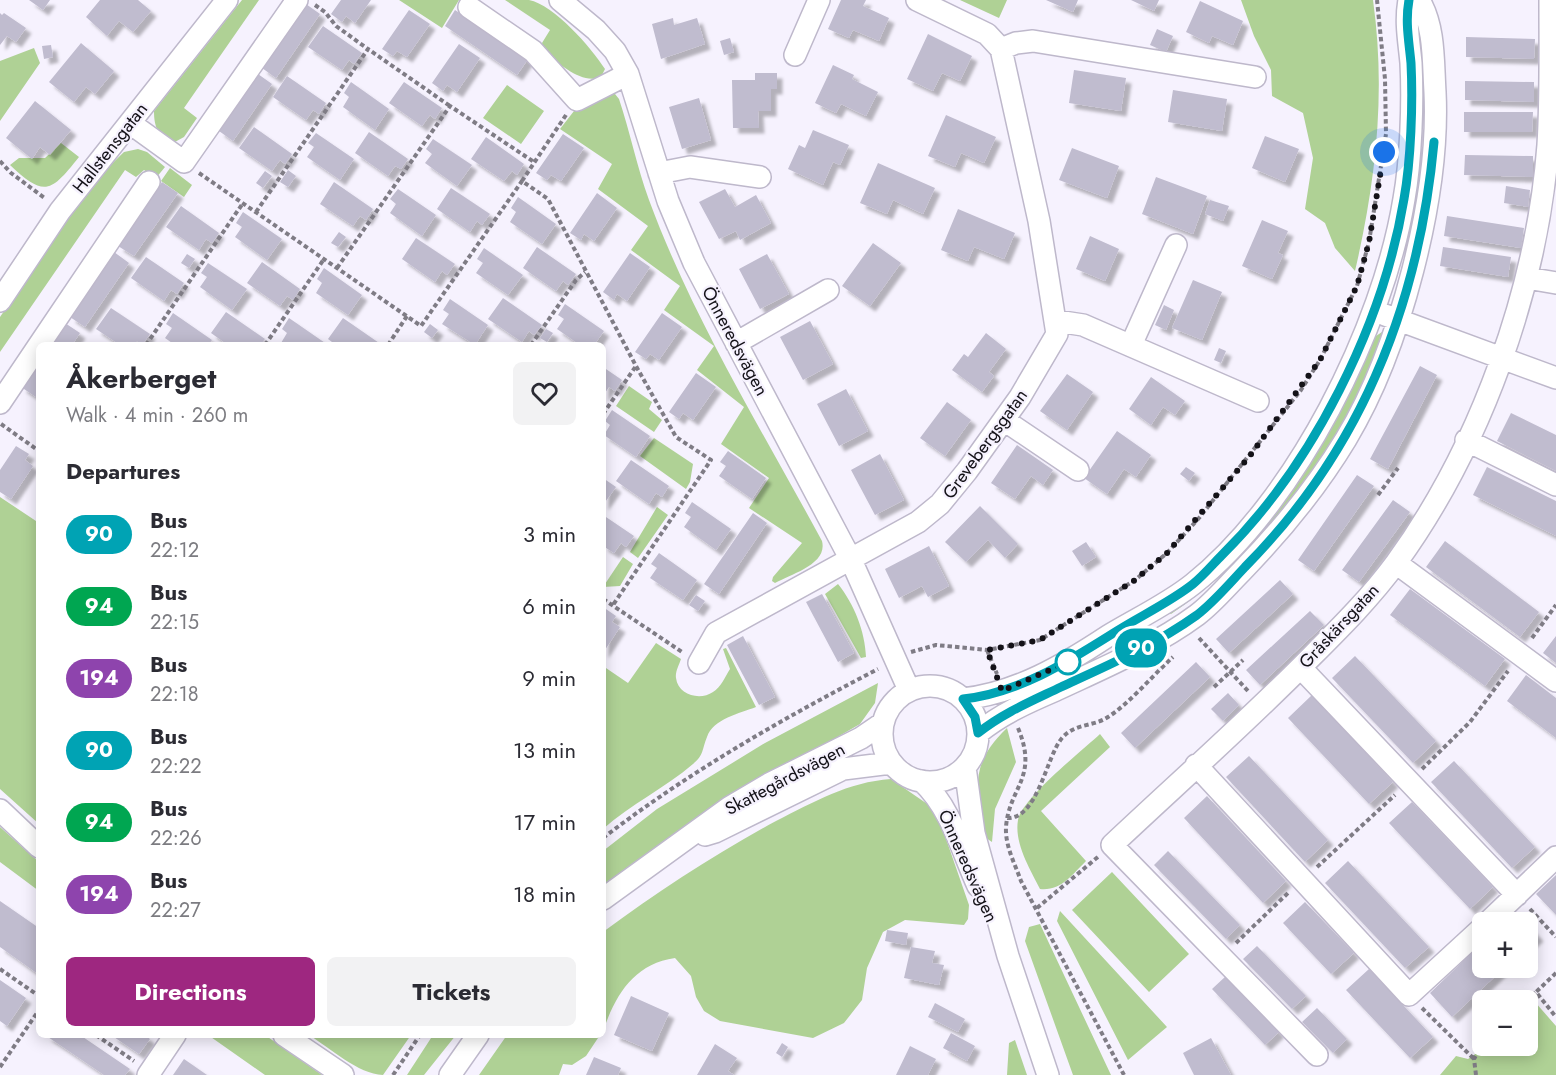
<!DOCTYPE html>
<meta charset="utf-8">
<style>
:root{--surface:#fff;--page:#f2f2f3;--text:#2b2b33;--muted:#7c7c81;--accent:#9e2780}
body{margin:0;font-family:Jost,sans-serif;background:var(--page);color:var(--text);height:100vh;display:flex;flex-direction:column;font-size:22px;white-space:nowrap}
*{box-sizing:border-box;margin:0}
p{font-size:20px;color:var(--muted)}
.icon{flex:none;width:33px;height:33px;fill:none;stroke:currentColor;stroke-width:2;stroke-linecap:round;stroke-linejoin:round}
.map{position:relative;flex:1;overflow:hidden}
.drawer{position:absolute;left:36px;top:342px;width:570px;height:696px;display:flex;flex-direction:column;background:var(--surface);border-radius:9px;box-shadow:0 3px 15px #0003}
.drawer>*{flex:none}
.badge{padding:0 12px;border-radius:20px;font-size:21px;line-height:39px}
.controls{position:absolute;left:1472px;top:912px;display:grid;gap:12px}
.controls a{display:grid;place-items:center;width:66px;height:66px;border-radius:9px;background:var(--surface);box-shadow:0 3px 15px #0003;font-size:30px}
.you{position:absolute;width:30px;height:30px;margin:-15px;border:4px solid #fff;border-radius:50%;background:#1a73e8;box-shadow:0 0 0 9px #1a73e833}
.map>.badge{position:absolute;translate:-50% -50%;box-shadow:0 0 0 3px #fff}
h2{padding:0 30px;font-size:22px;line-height:54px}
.round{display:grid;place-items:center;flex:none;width:63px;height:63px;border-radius:9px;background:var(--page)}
.headline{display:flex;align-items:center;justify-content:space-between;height:102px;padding:0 30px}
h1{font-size:28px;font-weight:700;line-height:45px}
.cta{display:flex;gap:12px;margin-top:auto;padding:12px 30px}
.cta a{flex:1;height:69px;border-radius:9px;background:var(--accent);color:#fff;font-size:24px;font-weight:700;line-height:69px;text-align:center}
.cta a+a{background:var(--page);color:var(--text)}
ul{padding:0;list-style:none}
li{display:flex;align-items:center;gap:18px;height:72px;padding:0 30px}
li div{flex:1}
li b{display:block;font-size:22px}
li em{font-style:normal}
li .badge{min-width:66px;font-weight:700;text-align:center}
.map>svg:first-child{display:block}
</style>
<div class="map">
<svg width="1556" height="1075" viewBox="0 0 1556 1075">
<defs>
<filter id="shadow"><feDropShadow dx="5.5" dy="5.5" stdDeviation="1.5" flood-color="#0004"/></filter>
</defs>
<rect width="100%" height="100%" fill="#f6f2fe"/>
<path fill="#afd195" d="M242,0H259L184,108L197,118L184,137L173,143C158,135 154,128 154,111Z
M399,0H459L442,28Z
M505,0C512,0 521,0 529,0C554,5 591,47 605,69L601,77C582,85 561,64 545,54L542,43L550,30Z
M960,0H1007L999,18Z
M1241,0H1373C1386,92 1376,181 1355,271L1335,248L1325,223L1305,209L1313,158L1303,113L1272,96L1271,70L1254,36Z
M34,48L40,63L0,121V61Z
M507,85L544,111L521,144L483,118Z
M610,93L615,94L619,99C630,132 637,167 649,200C693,319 762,430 822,541C828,564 791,574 775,583L772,581L773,577L802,543L749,508L769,478L721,444L744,407L697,370L714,346L664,310L680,286L631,250L648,226L598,189L612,164L560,129L574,111Z
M61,143L79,157C51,192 45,198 10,165L19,158H45Z
M138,149L147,152L165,167L156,178L144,170L136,177L125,170L0,352V317L93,182L124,152Z
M170,168L192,185L184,197L161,181Z
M1385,330C1376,353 1369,377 1358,398C1314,483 1250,561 1171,614L1167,612L1233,553L1373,338Z
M629,386L652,402L649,409L662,420L654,432L616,406Z
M654,438L693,464L690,482L686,489L640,456Z
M0,497L39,523V824L0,789Z
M657,507L668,515L638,558L630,552Z
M623,557L633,564L620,586L603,587Z
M838,584C854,604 865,631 866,657L861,658L825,594Z
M656,643L681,659C679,665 675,672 676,678C678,695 700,701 713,692C721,687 725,677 730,669L723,649L726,648L756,707C740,713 713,719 707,737C702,749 704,755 693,764C665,788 631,804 603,829V666L628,683Z
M878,683L875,703L860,724L697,818L603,886V851L657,809L765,743Z
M1007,728L1016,762L995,809L992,842L986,838C976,791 968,765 1007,728Z
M1100,734L1110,747L1041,811L1086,861C1071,876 1061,891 1040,889C1030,869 1014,843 1018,820C1022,798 1082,751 1100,734Z
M891,779L936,810L969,905L968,919L964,925L905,920L883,932L867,968L862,1000L844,1023L813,1038L720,1021L704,1011L696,997L691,976L675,958C634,964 616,994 603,1031V932C659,891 715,854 776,821C814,802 848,782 891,779Z
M0,827L39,862V891L0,862Z
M1112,872L1189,954L1149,992L1072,910Z
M1060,911L1167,1027L1128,1060L1057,921Z
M1040,924L1111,1075H1073L1025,941L1029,927Z
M1535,1002L1556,1026V1075H1440L1456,1056L1468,1059L1487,1046H1527V1009Z
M208,1035H265L322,1075H265Z
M309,1035H411L383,1075C358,1074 330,1048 309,1035Z
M433,1035H456L424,1075H407Z
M507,1035H600L586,1056L572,1065L563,1064L559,1075H479Z
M1015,1040L1027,1075H1007L1009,1043Z"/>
<path fill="#c0bccf" filter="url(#shadow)" d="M29,0H50L43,10Z
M100,0H138L151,11L133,32L119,21L107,36L86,17Z
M341,0H371L355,23L346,16L342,22L331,14Z
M841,0H866L863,6L889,18L879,41L853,30L849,38L828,29Z
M1046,0H1078L1073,12Z
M1131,0H1159L1154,11Z
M1200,1L1243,21L1233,45L1212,36L1209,43L1186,32Z
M306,4L320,14L276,78L262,68Z
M409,10L430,24L407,57L397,51L393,56L382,49Z
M455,10L528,59L517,75L445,26Z
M0,13L2,15L4,13L26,28L16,42L7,36L0,45Z
M673,18L674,25L697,18L705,44L661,59L652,24Z
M323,26L362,53L354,64L349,60L342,70L308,47Z
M1157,29L1173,36L1166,52L1150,45Z
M928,34L972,56L960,81L942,73L933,91L907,79Z
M1466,37L1535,39L1534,59L1466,57Z
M730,38L734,52L724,55L720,41Z
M81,43L114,71L95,94L86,87L74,102L49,82Z
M459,44L480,58L457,92L447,85L443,91L432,83Z
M51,45L53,57L44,59L42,46Z
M833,65L854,75L852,79L878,92L866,116L841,104L836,113L815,103Z
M1074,70L1126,78L1121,111L1069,103Z
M755,73H777V89H771V111H758L759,128H733L732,80H755Z
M258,74L272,84L233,141L219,131Z
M287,76L326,103L319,114L313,110L306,120L273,97Z
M1465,81L1534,82V102L1465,100Z
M351,82L389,109L375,130L343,107L349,97L344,93Z
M404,82L442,108L435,119L430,115L422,126L389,103Z
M1173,90L1227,99L1222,131L1168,122Z
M699,98L711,140L682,149L669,107Z
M35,101L71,130L50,155L40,147L32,159L6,138Z
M1464,112H1533L1532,132H1464Z
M946,115L996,137L984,163L961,153L955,167L928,156Z
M254,127L292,154L285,164L280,160L272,171L239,148Z
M813,130L849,145L840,165L833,162L823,185L788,169L799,145L805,148Z
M369,132L408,159L401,169L395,166L388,176L355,153Z
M316,133L354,159L340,180L307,157L314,147L308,143Z
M563,134L584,148L561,181L551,175L547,180L536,173Z
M1265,136L1299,149L1285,182L1252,168Z
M486,137L524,164L517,175L512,171L504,181L471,159Z
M433,139L472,165L457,186L425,163L432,154L426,149Z
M1072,148L1119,166L1107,198L1059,180Z
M1465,155L1533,156V177L1464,175Z
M878,163L935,188L923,214L893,200L887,214L860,203Z
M288,170L296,176L288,187L280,182Z
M265,171L272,176L263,188L256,183Z
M1156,177L1207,196L1193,234L1142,214Z
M162,182L178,193L134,256L118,246Z
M334,182L373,209L366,220L360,216L353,226L320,204Z
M1506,186L1530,190L1528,207L1504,203Z
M451,188L490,214L482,225L477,221L470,232L437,209Z
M398,189L436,215L422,236L390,213L396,204L390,199Z
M725,189L735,207L756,195L771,223L740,240L736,231L719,239L699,202Z
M597,193L617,208L594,241L584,234L581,240L570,233Z
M518,197L556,224L542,244L510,222L516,212L511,208Z
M1210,200L1229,206L1223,221L1205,214Z
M181,206L219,233L212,243L206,239L199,250L166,227Z
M958,209L1015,233L1004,259L974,247L968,261L941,250Z
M243,212L282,239L267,260L235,237L242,227L236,223Z
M1447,216L1524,228L1521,248L1444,236Z
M1262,220L1288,231L1278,253L1283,255L1272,279L1242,266Z
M339,232L346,237L338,247L331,243Z
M1090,236L1119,249L1105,281L1076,269Z
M416,238L455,264L447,275L442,271L435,282L402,259Z
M873,243L901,263L870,306L842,286Z
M537,247L576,274L568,285L563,281L556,291L523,268Z
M1443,247L1511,257L1508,277L1440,266Z
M484,248L523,275L508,295L476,273L483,263L477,259Z
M114,252L129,263L85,327L70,317Z
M630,253L650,267L627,301L617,294L614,300L603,292Z
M187,254L195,259L189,268L181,263Z
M767,254L789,294L760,309L739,269Z
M146,257L184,283L177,294L171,290L164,301L131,278Z
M262,262L300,289L293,300L287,296L280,306L247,283Z
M208,263L247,289L232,310L200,287L207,277L201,273Z
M324,268L362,295L348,315L316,293L322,283L317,279Z
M1193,280L1222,292L1202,340L1172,328Z
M503,298L542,325L534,335L529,331L522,342L488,319Z
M450,299L488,325L475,345L442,324L449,314L443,310Z
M565,304L604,331L594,345H580L557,329L564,319L558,315Z
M1164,305L1174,310L1166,330L1155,325Z
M111,308L150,334L142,345L137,341L134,345H120L96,329Z
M226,312L265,339L260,345H228L211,333Z
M173,313L212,340L208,345H175L165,338L172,328L166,324Z
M662,313L682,327L659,360L650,354L646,359L635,352Z
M289,318L328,345H284L281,343L287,333L282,329Z
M343,318L382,345H336L328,339Z
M810,321L833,364L803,380L780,337Z
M65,323L80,333L72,345H50Z
M430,324L438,330L432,338L424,332Z
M546,329L553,333L547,342L540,338Z
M986,333L1006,349L989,372L994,376L982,392L952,370L964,354L968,357Z
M1219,348L1226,351L1221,363L1214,360Z
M39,361V393L36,397L21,387Z
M1420,366L1437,375L1388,469L1370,459Z
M603,367L622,380L615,391L609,387L603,396Z
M696,373L716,387L693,420L683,413L679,419L669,412Z
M1067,374L1093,392L1067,430L1040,411Z
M1151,377L1185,401L1175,415L1163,407L1151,425L1129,409Z
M846,389L868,431L839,446L817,404Z
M947,402L971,420L945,456L920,438Z
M612,410L650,436L636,457L604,435L610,425L605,421Z
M1511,413L1556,435V471L1497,441Z
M1117,431L1151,455L1136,477L1124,469L1107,494L1084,478Z
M1017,445L1053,470L1043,485L1031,476L1015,499L991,483Z
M16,446L29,454L25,460L33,466L11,499L0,492V470Z
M728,451L766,478L752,499L719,476L726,466L720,462Z
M880,454L904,500L875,515L851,470Z
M631,460L669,486L662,497L656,493L649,504L616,481Z
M1186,467L1195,473L1189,481L1180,474Z
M1487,467L1556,501V536L1473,495Z
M1357,475L1374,486L1314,571L1298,560Z
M603,478L616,487L603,505Z
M1393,500L1410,512L1359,582L1342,570Z
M692,502L731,529L716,550L684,527L691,517L685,513Z
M980,506L1018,544L1005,558L988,540L966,562L945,542Z
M753,513L767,523L719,594L704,584Z
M603,515L634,536L626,547L621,543L614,553L603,546Z
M1445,541L1539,612L1520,637L1426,567Z
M1086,542L1096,557L1082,566L1072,551Z
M929,546L949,586L928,597L922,586L899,598L885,569Z
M659,553L697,580L683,600L650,578L657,568L651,564Z
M1280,580L1293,594L1229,653L1216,639Z
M1410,589L1505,659L1485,686L1390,615Z
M822,594L854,653L838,662L806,602Z
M696,595L705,601L698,611L689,605Z
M603,607L616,616L612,622L620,627L603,653Z
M1310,611L1324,625L1260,685L1246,670Z
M743,636L775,697L759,705L727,645Z
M1556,636V663L1543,653Z
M1355,656L1436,741L1413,763L1332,678Z
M1196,662L1210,677L1135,748L1121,733Z
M1526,675L1556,698V738L1507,701Z
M1228,693L1239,705L1223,721L1211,709Z
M1312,695L1393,782L1369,804L1288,718Z
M1249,756L1328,840L1305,862L1226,777Z
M1454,761L1535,847L1512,868L1431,782Z
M1207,796L1286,881L1263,903L1184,818Z
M1412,802L1493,887L1470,909L1389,823Z
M1168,851L1240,925L1226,939L1154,865Z
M1348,861L1429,947L1405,968L1325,883Z
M1556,875V915L1536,894Z
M0,901L39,928L38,974L0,947Z
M1305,902L1354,953L1331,974L1283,923Z
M1516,912L1526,922H1504Z
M1527,924L1538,936L1527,946Z
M887,930L908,933L906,945L885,941Z
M1482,943V968H1504L1452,1017L1430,993Z
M1257,946L1306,996L1292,1009L1243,959Z
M911,947L935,951L932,963L944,965L939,985L904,978Z
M1369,969L1433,1037L1410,1058L1346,990Z
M1226,976L1279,1032L1265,1045L1212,989Z
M0,980L26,998L7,1026L0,1021Z
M631,996L669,1013L652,1051L614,1035Z
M935,1003L965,1019L958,1032L928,1017Z
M1317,1008L1347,1039L1333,1053L1302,1022Z
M951,1033L975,1046L967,1061L943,1048Z
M45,1035H80L130,1069L125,1075H104Z
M111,1035H145L150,1039L139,1054Z
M1211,1038L1231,1075H1194L1183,1053Z
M782,1043L788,1047L782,1057L776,1053Z
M715,1044L737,1058L728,1071L734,1075H697Z
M910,1046L936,1059L928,1075H896Z
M594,1057L621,1068L618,1075H586Z
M184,1059L207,1075H173Z"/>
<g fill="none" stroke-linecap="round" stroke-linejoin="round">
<g stroke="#beb8cb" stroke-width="24">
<path id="minor" d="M560,0L596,30L615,51L628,74L668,201L694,263L851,560L909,690
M469,7L533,51L577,100L628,74
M1001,49L1016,43L1033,41L1255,77
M795,55L819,0
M130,123L184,162L297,0
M659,173L690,167L760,177
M1527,278L1556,283
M0,301L60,211L227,0
M1385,315L1556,378
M1057,321L1083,325L1258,401
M736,343L828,290
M39,345L149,182
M1131,345L1176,245
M0,403L39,345
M1004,420L1078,470
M1466,440L1556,485
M1396,563L1556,681
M699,663L716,633L918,522L940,504L967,471L1020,397L1057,334L1039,221L1001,49L987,34L917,0
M1301,668L1517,895
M882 734a48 48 0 1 1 96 0a48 48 0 1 1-96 0Z
M963,699C1017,693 1064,665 1108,636C1136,619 1168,604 1193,584C1296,502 1383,328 1404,199C1411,160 1413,103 1411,63C1409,41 1405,22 1409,0
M978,733C1001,714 1028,702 1056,690C1103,668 1155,646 1197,615C1213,603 1227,586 1241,572C1280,532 1317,487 1346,439C1400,349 1440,196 1435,92C1433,61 1435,27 1419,0
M1196,765L1409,995L1482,928
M965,767L974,833L1008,956L1048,1075
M922,781C951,808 962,851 978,886
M0,810L39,847
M705,835L715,832L843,769L891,763
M603,899L730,807L769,784L861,738L883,723
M1488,922L1556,857
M284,1035L343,1075
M1317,1055L1112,845C1179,782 1248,721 1312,656C1342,626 1371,597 1396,563C1481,446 1537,289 1548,145C1551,97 1550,48 1550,0
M148,1075L175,1035
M450,1075L478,1035"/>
</g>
<path stroke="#7f7c85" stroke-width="4" stroke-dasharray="4.5 3" stroke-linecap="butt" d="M315,5L325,12L336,26L368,49
M566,115L522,181L548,199L636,366L676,437L711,460L613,605
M0,161L11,173L46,199
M199,173L421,326L522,181
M256,212L368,49L450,106
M337,268L450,106L534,162
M146,345L243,203
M265,345L324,259
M388,345L407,316
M531,345L576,280L585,272
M603,414L636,366
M1,424L39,451
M1378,495L1398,468
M603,599L682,652
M1199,638L1249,692
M1532,638L1556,605
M987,650L997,674
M911,652L936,645L987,650L1040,640L1135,580L1167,553L1199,518L1301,390L1320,360L1357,286L1369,242L1386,134L1385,79L1377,0
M1214,687L1243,660
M1018,728C1039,778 1009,787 1006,827C1005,846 1015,864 1021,881L1124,1075
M1422,769L1470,722L1508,671
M1007,818C1038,819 1046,757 1062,738C1075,723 1093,727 1108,717C1130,703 1153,675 1173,657
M603,838C689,772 782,719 878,669
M1317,867L1395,795
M1037,908L1099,856
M1530,909L1556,937
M1236,943L1289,892
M0,969L39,996
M1556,973L1536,992L1556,1017
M1527,1001L1536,992
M1422,1008L1474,1059
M96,1035L134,1061
M0,1067L39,1010
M393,1075L420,1035
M1476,1075L1474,1059L1482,1044"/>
<use href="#minor" stroke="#fff" stroke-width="21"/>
</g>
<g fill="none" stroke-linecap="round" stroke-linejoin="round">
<g stroke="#fff" stroke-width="14">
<path id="line" d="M1409,0C1405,22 1409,41 1411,63C1413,103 1411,160 1404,199C1383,325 1313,465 1222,555C1213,564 1204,575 1193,584C1169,603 1138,617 1112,634C1066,663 1018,693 963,699L975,717L978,733C1003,713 1032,701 1061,687C1107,666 1155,645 1197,615C1214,602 1230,583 1245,567C1361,450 1419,305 1434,142"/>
</g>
<use href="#line" stroke="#00a3b4" stroke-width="9"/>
<path stroke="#141218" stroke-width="6" stroke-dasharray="0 10.8" d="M1068,662L1002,691L987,650L1040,640L1135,580L1167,553L1249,457L1320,360L1357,286L1369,242L1384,152"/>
</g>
<circle fill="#fff" stroke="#00a3b4" stroke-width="3" cx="1068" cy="662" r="12"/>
<g text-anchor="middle" stroke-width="4.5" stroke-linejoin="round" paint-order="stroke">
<g font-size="18" fill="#141218" stroke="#f6f2fe">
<text transform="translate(110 148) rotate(-52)" y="6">Hallstensgatan</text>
<text transform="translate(735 341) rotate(62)" y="6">Önneredsvägen</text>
<text transform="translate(985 444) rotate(-54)" y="6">Grevebergsgatan</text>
<text transform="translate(1339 626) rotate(-47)" y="6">Gråskärsgatan</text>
<text transform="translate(785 779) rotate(-28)" y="6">Skattegårdsvägen</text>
<text transform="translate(968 866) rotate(66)" y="6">Önneredsvägen</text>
</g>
</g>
</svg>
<div class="controls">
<a>+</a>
<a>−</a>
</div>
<div class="you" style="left:1384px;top:152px"></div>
<b class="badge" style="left:1141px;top:648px;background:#00a3b4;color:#fff">90</b>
<section class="drawer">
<div class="headline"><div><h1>Åkerberget</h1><p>Walk · 4 min · 260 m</p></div><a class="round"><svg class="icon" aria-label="heart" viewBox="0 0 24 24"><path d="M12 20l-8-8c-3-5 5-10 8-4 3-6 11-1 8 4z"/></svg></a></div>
<h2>Departures</h2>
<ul>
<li><span class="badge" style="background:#00a3b4;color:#fff">90</span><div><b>Bus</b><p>22:12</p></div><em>3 min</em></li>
<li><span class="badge" style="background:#00a651;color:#fff">94</span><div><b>Bus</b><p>22:15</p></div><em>6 min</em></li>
<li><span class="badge" style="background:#8e44ad;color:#fff">194</span><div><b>Bus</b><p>22:18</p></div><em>9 min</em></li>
<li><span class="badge" style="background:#00a3b4;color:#fff">90</span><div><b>Bus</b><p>22:22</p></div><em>13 min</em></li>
<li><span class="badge" style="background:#00a651;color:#fff">94</span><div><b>Bus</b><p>22:26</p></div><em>17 min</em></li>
<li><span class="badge" style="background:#8e44ad;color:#fff">194</span><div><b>Bus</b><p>22:27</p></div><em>18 min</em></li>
</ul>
<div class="cta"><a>Directions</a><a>Tickets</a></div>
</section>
</div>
